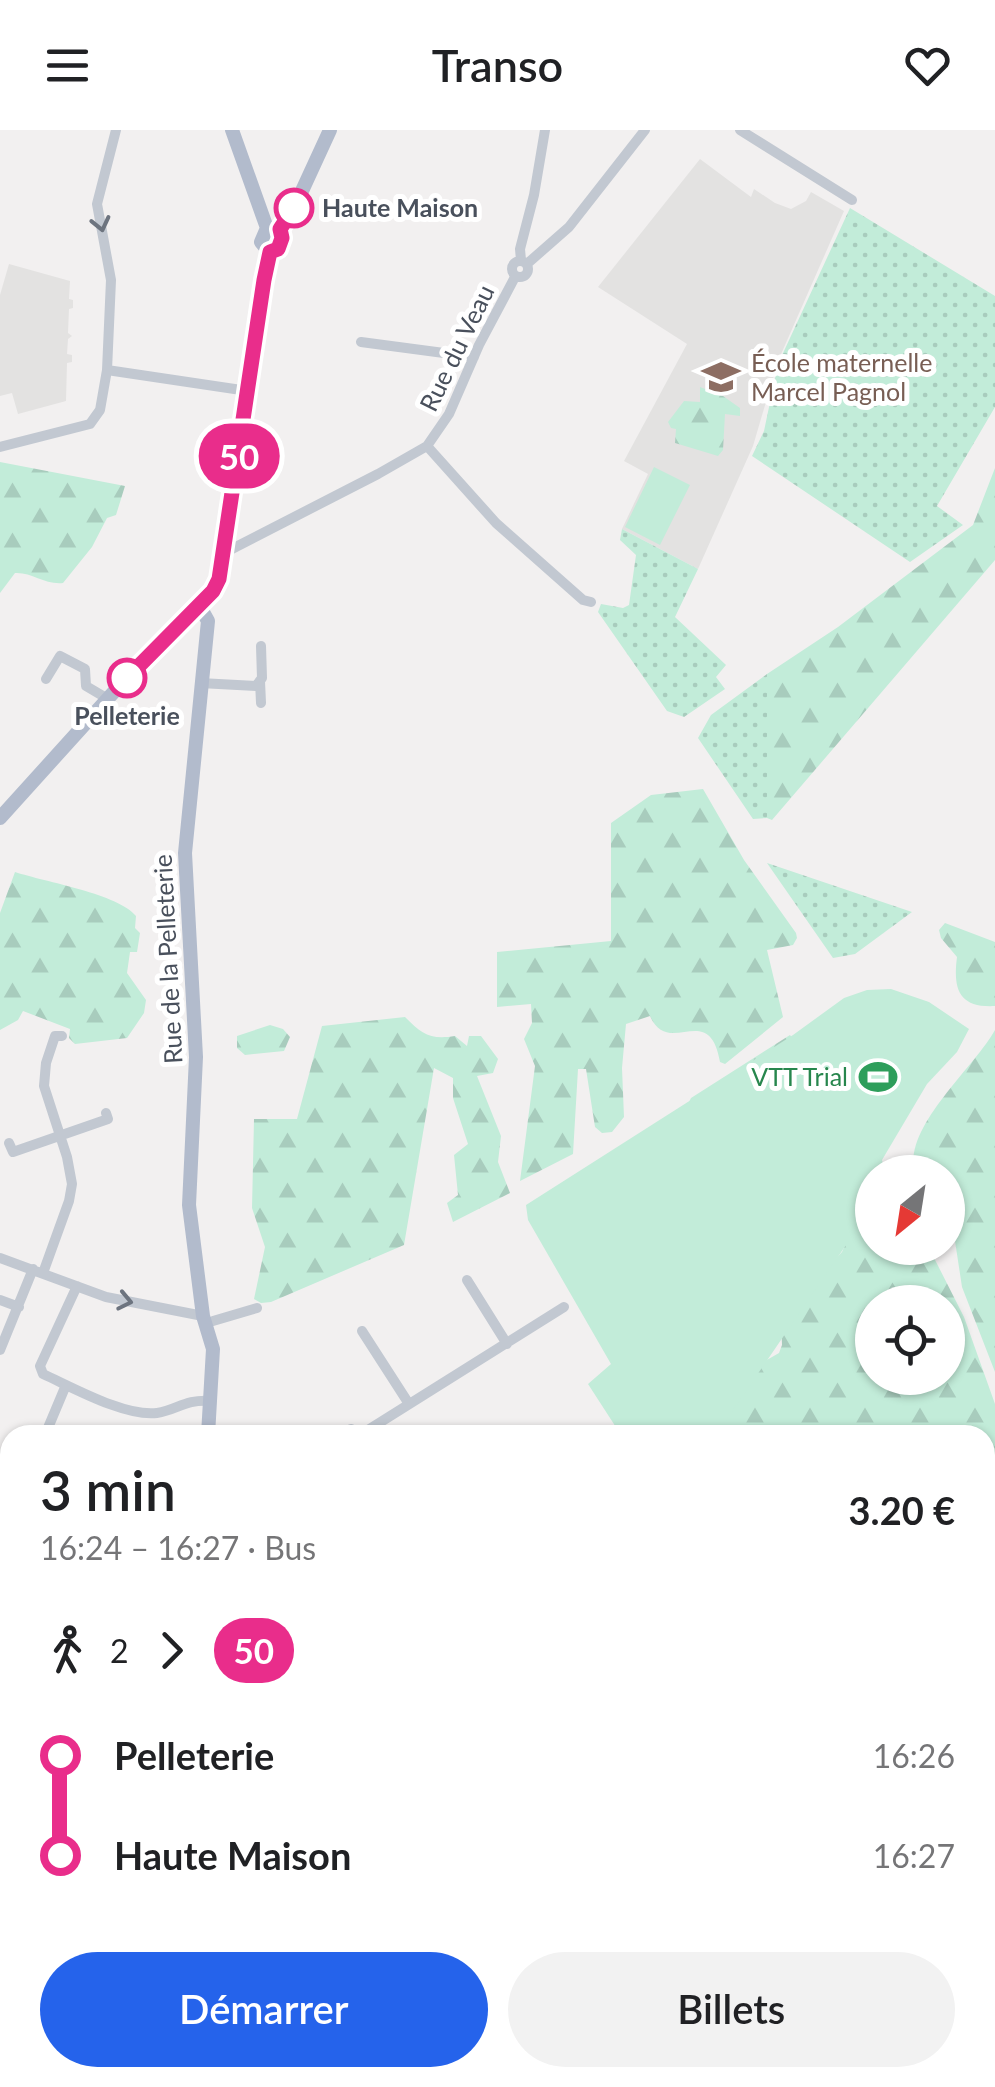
<!DOCTYPE html>
<html lang="fr">
<meta charset="utf-8">
<style>
:root{--surface:#fff;--page:#f2f2f2;--text:#202124;--muted:#757577;--accent:#2563eb}
body{margin:0;font-family:Lato,sans-serif;background:var(--page);color:var(--text);height:100vh;display:flex;flex-direction:column;font-size:38px;white-space:nowrap}
*{box-sizing:border-box;margin:0}
p{font-size:32px;color:var(--muted)}
.icon{flex:none;width:55px;height:55px;fill:none;stroke:currentColor;stroke-width:2;stroke-linecap:round;stroke-linejoin:round}
.map{position:relative;flex:1;overflow:hidden}
.sheet{position:absolute;left:0px;top:1295px;width:995px;height:662px;display:flex;flex-direction:column;background:var(--surface);border-radius:30px 30px 0 0;box-shadow:0 2px 8px #0004}
.sheet>*{flex:none}
.badge{padding:0 20px;border-radius:32px;font-size:35px;line-height:65px}
.needle{width:65px;rotate:210deg}
.tools{position:absolute;left:855px;top:1025px;display:grid;gap:20px}
.tools a{display:grid;place-items:center;width:110px;height:110px;border-radius:50%;background:var(--surface);box-shadow:0 2px 8px #0004;font-size:50px}
.map>.badge{position:absolute;translate:-50% -50%;box-shadow:0 0 0 5px #fff}
.legs{display:flex;align-items:center;gap:15px;height:110px;padding:0 40px;font-size:32px}
.legs p{margin-inline-start:auto}
.summary{display:flex;align-items:center;justify-content:space-between;height:170px;padding:0 40px}
h1{font-size:55px;font-weight:600;line-height:75px}
.cta{display:flex;gap:20px;margin-top:auto;padding:20px 40px}
.cta a{flex:1;height:115px;border-radius:60px;background:var(--accent);color:#fff;font-size:40px;font-weight:600;line-height:115px;text-align:center}
.cta a+a{background:var(--page);color:var(--text)}
ul{padding:0 40px;list-style:none}
li{display:flex;align-items:center;gap:35px;height:100px;font-size:38px}
li i{display:grid;place-items:center;width:15px;height:100%;margin:0 12px;background:currentColor}
li i::after{content:'';width:25px;height:25px;margin:-12px;border:8px solid;border-radius:50%;background:var(--surface)}
li p{margin-inline-start:auto}
li:first-child i{background:linear-gradient(#0000 50%,currentColor 0)}
li:last-child i{background:linear-gradient(currentColor 50%,#0000 0)}
header{display:flex;justify-content:space-between;align-items:center;height:130px;padding:0 40px;background:var(--surface);font-size:45px;font-weight:600}
.map>svg:first-child{display:block}
</style>
<header><svg class="icon" aria-label="menu" viewBox="0 0 24 24"><path d="M4 6h16M4 12h16M4 18h16"/></svg>Transo<svg class="icon" aria-label="heart" viewBox="0 0 24 24"><path d="M12 20l-8-8c-3-5 5-10 8-4 3-6 11-1 8 4z"/></svg></header>
<div class="map">
<svg width="995" height="1957" viewBox="0 0 995 1957">
<defs>
<pattern id="grass-dots" width="8" height="8" patternUnits="userSpaceOnUse" patternTransform="scale(2.5)"><rect width="8" height="8" fill="#c2ecd9"/><path d="M2 2h.1M6 6h.1" fill="none" stroke="#a8ccbd" stroke-width="1.8" stroke-linecap="round"/></pattern>
<pattern id="forest-firs" width="22" height="20" patternUnits="userSpaceOnUse" patternTransform="scale(2.5)"><rect width="22" height="20" fill="#c2ecd9"/><path d="M5 1l3.5 6h-7zM16 11l3.5 6h-7z" fill="#a8ccbd"/></pattern>
</defs>
<rect width="100%" height="100%" fill="#f2f0f0"/>
<path fill="#e3e2e1" d="M700,29L751,67L754,59L775,73L791,79L806,71L811,62L844,81L778,231L753,316L698,439L622,399L648,344L624,331L687,214L598,157Z
M9,134L70,151L69,169L73,170V178L69,179L68,203L72,206L68,209L67,224L72,225V232L67,233L66,271L18,284L12,263L0,266V165Z"/>
<path fill="url(#grass-dots)" d="M850,78L995,166V277L937,376L963,395L910,432L752,326L764,301L778,234Z
M622,399L698,439L675,487L726,535L716,547L725,559L684,587L667,581L598,482L601,474L623,478L629,475L636,425L620,410Z
M767,544V688L753,689L698,608L711,585Z
M767,733L912,782L855,824L833,828Z
M0,1396L10,1403V1515L0,1504Z"/>
<path fill="url(#forest-firs)" fill-rule="evenodd" d="M700,257L723,266L740,278V286L725,284L723,320L718,326L675,313L676,299L671,298L668,292L684,271L700,272Z
M0,332L125,356L116,385L107,388L92,417L63,453C45,455 32,442 15,443L0,463Z
M995,338V430L772,690L767,688V544L838,497L973,395Z
M703,659L744,730L796,803L797,808L793,815L767,820L783,887L725,934L720,932C709,869 669,929 650,886L626,894L622,938L624,987L612,1002L602,1003L595,997L586,939H578L573,1024L520,1051L535,936L524,909L532,893L531,874L497,877V822L611,811V693L651,665Z
M15,742C45,752 119,764 136,786L135,798L140,803L137,822H130L127,843L146,870L144,883L127,908L75,914L69,908L70,899L23,881L18,890L0,900V783Z
M945,793L995,812V876C958,878 953,858 957,827L941,808L939,800Z
M405,887C422,904 430,910 455,906L467,916L469,906H481L498,929L493,943L477,946L501,1006L498,1032L510,1063L453,1092L447,1073L458,1065L454,1025L468,1014L453,968V948L434,938L404,1115L271,1172L261,1173L254,1169L265,1117L252,1078L254,989H297L322,896Z
M270,895L283,899L290,907L284,921L245,925L237,918V906Z
M995,900V1242L962,1157L955,1111L948,1100V1042H915C902,998 974,938 995,900Z
M790,905L888,1042H872V1118H929L964,1187L995,1274V1388L985,1403V1305H635L779,1223L782,1215L781,1187L842,1122L848,1108L688,974L691,968ZM872,1172H948V1248H872Z
M995,1407V1957H795L806,1948H985V1824L989,1821L985,1815V1418Z
M0,1546L10,1549V1780L0,1774Z"/>
<path fill="#c2ecd9" d="M654,337L690,355L660,415L625,397Z
M891,859L929,872L969,899L957,922L927,954L882,1030L885,1042H872V1077L716,1305H621L588,1254L611,1234L528,1090L526,1075L793,905L844,868L867,860Z"/>
<g fill="none" stroke-linecap="round" stroke-linejoin="round">
<g stroke="#7786a7" stroke-width="20">
<path id="highway" d="M0,1371L10,1378
M0,1385L10,1392
M0,1509L10,1519
M692,1948L703,1957
M711,1948L723,1957
M612,1957L613,1948"/>
</g>
<path stroke="#c2c8d1" stroke-width="10" d="M116,0L97,74L111,150L107,240L248,261
M740,0L852,70
M521,130L520,119L534,65L545,0
M512 139a8 8 0 1 1 16 0a8 8 0 1 1-16 0Z
M528,133L569,97L645,0
M361,212L474,227
M427,316L496,393L583,470L591,472
M0,317L90,294L100,280L107,240
M226,422L378,344L427,316L449,284L479,215L515,147
M46,549L60,526L85,539L86,556L108,569
M260,551L261,573
M200,553L256,556L262,548L261,516
M9,1013L13,1022L108,989L106,983
M0,1128L106,1167L203,1186
M43,1143L69,1071L72,1054L67,1027L44,956L46,933L55,906H62
M467,1150L507,1214
M77,1156L40,1236L43,1244C72,1257 125,1287 157,1283C178,1280 184,1269 211,1271
M0,1170L19,1177
M213,1191L257,1178
M362,1201L409,1274
M0,1220L33,1139
M45,1305L66,1255
M338,1305L351,1299L360,1305
M360,1305L564,1177
M395,1948L403,1957"/>
<path stroke="#b2bbcc" stroke-width="14" d="M232,0L267,98
M267,98L261,112L270,123
M280,99L290,87L330,0
M199,475L208,491L185,723L196,927L189,1075L203,1186L213,1219L208,1305
M0,688L150,522L213,461L226,422L270,123
M0,1785L10,1791
M187,1948L195,1957
M202,1948L207,1957"/>
<use href="#highway" stroke="#8b9bbb" stroke-width="15"/>
</g>
<defs><path id="oneway-chevron" d="M-2-3.5L2.5 0L-2 3.5" fill="none" stroke-width="1.6" stroke-linecap="round" stroke-linejoin="round" transform="scale(2.5)"/></defs>
<g stroke="#6d747f">
<use href="#oneway-chevron" transform="translate(101 94) rotate(77)"/>
<use href="#oneway-chevron" transform="translate(125 1171) rotate(12)"/>
</g>
<g fill="none" stroke-linecap="round" stroke-linejoin="round">
<g stroke="#fff" stroke-width="22">
<path id="line-1" d="M127,548L213,461L219,449L264,150L270,122L278,119L282,108L280,99L294,78"/>
</g>
<use href="#line-1" stroke="#e92d8b" stroke-width="15"/>
</g>
<defs>
<g id="school-bare" transform="scale(3)"><path d="M0-5L7-2L0 1L-7-2ZM-4 1L0 2.5L4 1V4Q0 6-4 4Z" fill="#8d6e63" stroke="#fff" stroke-width="2.5" paint-order="stroke"/></g>
<g id="stadium-bare" transform="scale(3)"><path d="M0-5a6.5 5 0 1 0 0 10a6.5 5 0 1 0 0-10ZM-3.5-1.8h7v3.6h-7Z" fill="#2e9e5b" stroke="#fff" stroke-width="2.5" paint-order="stroke"/></g>
</defs>
<g fill-rule="evenodd">
<use href="#school-bare" x="721" y="247"/>
<use href="#stadium-bare" x="878" y="947"/>
</g>
<g fill="#fff" stroke="#e92d8b" stroke-width="5">
<circle cx="294" cy="78" r="18"/>
<circle cx="127" cy="548" r="18"/>
</g>
<g text-anchor="middle" stroke-width="10" stroke-linejoin="round" paint-order="stroke">
<g font-size="25" font-weight="bold" fill="#49505c" stroke="#fff" text-anchor="start">
<text x="322" y="87">Haute Maison</text>
<text x="127" y="595" text-anchor="middle">Pelleterie</text>
</g>
<g font-size="25" fill="#49505c" stroke="#fff">
<text transform="translate(457 218) rotate(-64)" y="9">Rue du Veau</text>
<text transform="translate(168 829) rotate(-93)" y="9">Rue de la Pelleterie</text>
</g>
<g font-size="25" fill="#785e54" stroke="#fff" text-anchor="start">
<text x="751" y="242">École maternelle<tspan x="751" dy="29">Marcel Pagnol</tspan></text>
</g>
<g font-size="25" fill="#27864d" stroke="#fff" text-anchor="end">
<text x="848" y="956">VTT Trial</text>
</g>
</g>
</svg>
<div class="tools">
<a><svg class="needle" viewBox="-14 -14 28 28"><path d="M0-13l5 13h-10z" fill="#e53935"/><path d="M0 13l5-13h-10z" fill="#757577"/></svg></a>
<a><svg class="icon" aria-label="locate" viewBox="0 0 24 24"><circle cx="12" cy="12" r="6"/><path d="M12 2v4M12 18v4M2 12h4M18 12h4"/></svg></a>
</div>
<b class="badge" style="left:239px;top:326px;background:#e92d8b;color:#fff">50</b>
<section class="sheet">
<div class="summary"><div><h1>3 min</h1><p>16:24 – 16:27 · Bus</p></div><b>3.20 €</b></div>
<div class="legs"><svg class="icon" aria-label="walk" viewBox="0 0 24 24"><circle cx="13" cy="4" r="2"/><path d="M13 8l-2 6 4 7M11 14l-3 7M7 12l3-4h3l4 4"/></svg>2<svg class="icon" aria-label="forward" viewBox="0 0 24 24"><path d="M9 5l7 7-7 7"/></svg><b class="badge" style="background:#e92d8b;color:#fff">50</b></div>
<ul>
<li><i style="color:#e92d8b"></i><b>Pelleterie</b><p>16:26</p></li>
<li><i style="color:#e92d8b"></i><b>Haute Maison</b><p>16:27</p></li>
</ul>
<div class="cta"><a>Démarrer</a><a>Billets</a></div>
</section>
</div>
